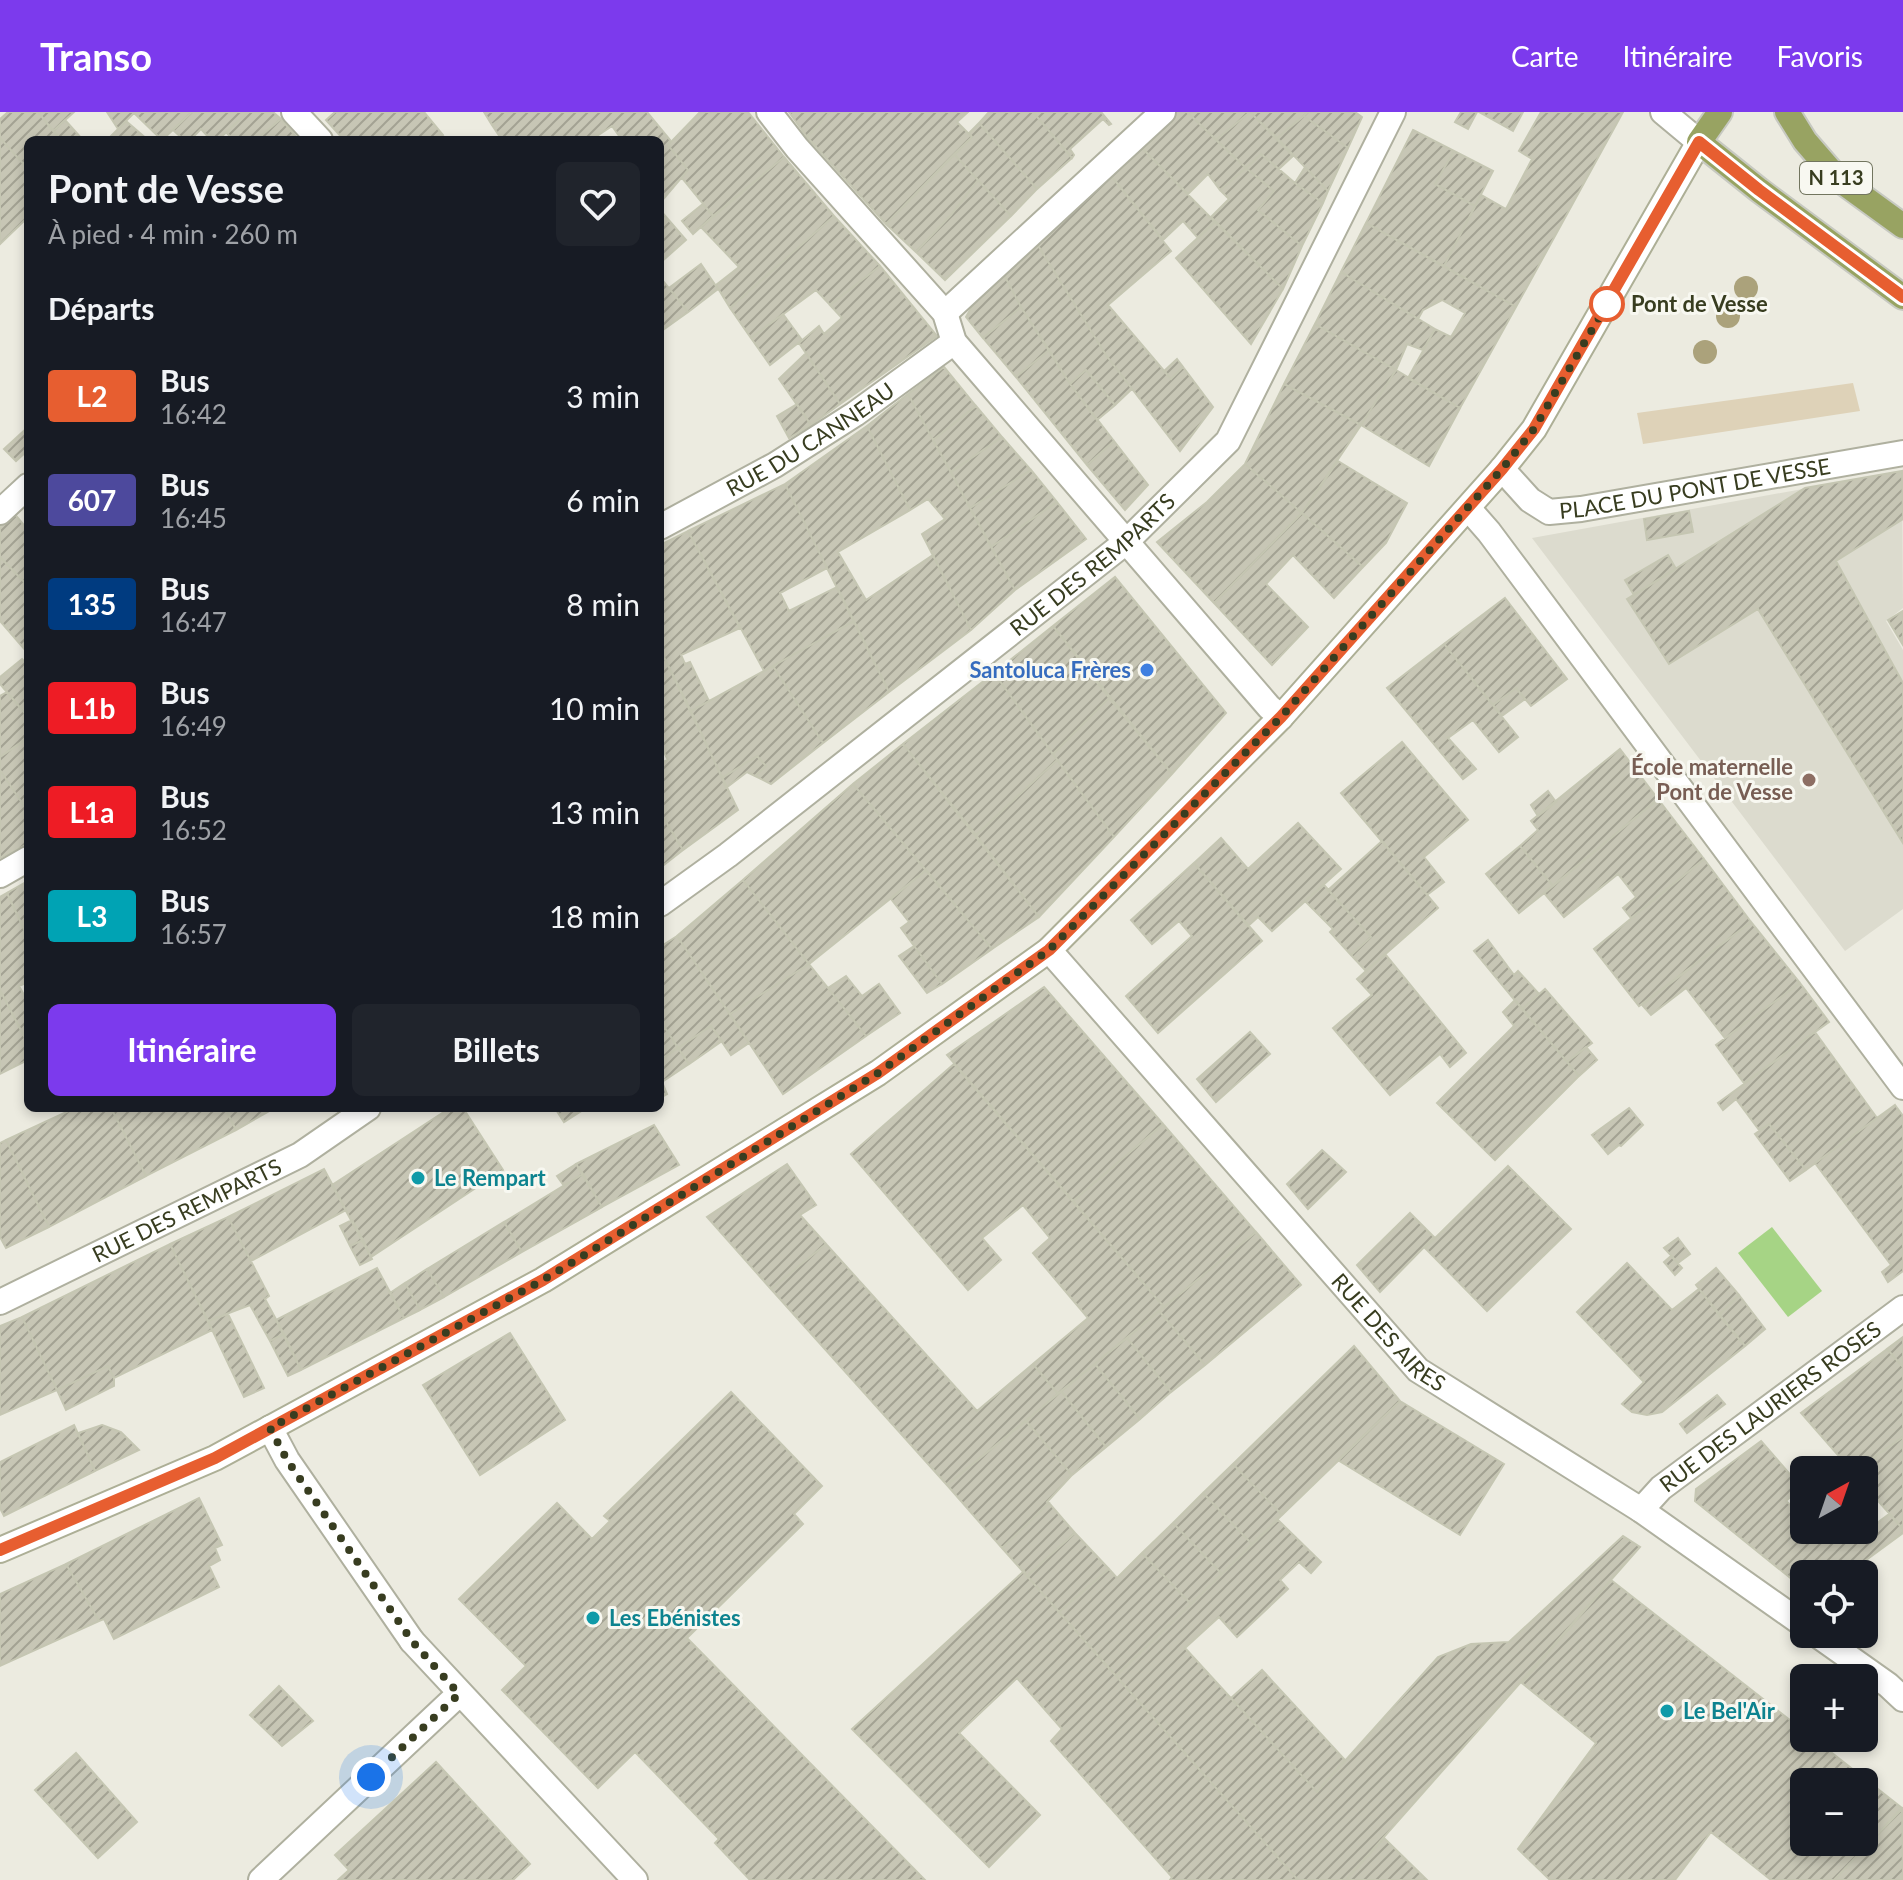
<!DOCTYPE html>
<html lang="fr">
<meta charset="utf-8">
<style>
:root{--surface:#171b24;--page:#20242c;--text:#f1f3f6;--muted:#9ea1a6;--accent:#7c3aed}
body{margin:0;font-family:Lato,sans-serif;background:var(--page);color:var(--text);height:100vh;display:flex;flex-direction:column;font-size:30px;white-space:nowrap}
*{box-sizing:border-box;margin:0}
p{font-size:26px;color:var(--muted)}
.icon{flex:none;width:44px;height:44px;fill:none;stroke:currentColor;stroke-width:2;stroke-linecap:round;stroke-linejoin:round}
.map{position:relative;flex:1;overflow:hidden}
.drawer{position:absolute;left:24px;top:24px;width:640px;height:976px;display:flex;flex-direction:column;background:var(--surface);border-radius:12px;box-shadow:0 4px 12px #0003}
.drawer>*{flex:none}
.badge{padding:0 16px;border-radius:6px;font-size:28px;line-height:52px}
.needle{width:52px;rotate:40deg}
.controls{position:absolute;left:1790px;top:1344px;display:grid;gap:16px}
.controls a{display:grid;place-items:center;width:88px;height:88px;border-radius:12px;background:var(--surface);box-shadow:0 4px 12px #0003;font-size:40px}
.you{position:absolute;width:40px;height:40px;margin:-20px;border:6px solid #fff;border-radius:50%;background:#1a73e8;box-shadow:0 0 0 12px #1a73e833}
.map>.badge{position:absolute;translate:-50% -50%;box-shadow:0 0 0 4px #fff}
h2{padding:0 24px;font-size:30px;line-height:72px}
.round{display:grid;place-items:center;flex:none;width:84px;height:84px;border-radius:12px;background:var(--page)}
.head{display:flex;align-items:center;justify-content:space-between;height:136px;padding:0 24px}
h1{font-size:38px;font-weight:700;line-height:60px}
.cta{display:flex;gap:16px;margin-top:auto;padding:16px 24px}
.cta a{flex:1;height:92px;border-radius:12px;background:var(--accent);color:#fff;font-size:32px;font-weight:700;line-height:92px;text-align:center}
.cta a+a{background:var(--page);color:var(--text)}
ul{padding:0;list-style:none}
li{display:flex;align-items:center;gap:24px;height:104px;padding:0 24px}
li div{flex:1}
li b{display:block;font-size:30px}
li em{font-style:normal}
li .badge{min-width:88px;font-weight:700;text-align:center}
header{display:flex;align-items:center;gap:48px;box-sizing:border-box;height:112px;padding:0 40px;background:var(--accent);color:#fff}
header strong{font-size:38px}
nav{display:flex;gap:44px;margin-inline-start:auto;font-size:28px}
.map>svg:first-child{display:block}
</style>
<header>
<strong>Transo</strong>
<nav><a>Carte</a><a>Itinéraire</a><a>Favoris</a></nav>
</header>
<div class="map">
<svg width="1903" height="1768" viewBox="0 0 1903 1768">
<defs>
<pattern id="building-hatch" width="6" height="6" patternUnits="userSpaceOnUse" patternTransform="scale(2)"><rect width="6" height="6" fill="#c7c6b5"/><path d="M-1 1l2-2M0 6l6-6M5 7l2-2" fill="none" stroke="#a3a293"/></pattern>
</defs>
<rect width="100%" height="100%" fill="#ecebe0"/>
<path fill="#dcdbce" d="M1902,359L1903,496L1886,509L1903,538V797L1845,839L1532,426Z"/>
<path fill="#ded2b8" d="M1853,271L1860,299L1643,332L1637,301Z"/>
<path fill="#a6d485" d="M1772,1115L1822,1179L1788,1205L1738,1141Z"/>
<path fill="url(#building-hatch)" stroke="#c5c6b2" stroke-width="2" fill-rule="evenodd" d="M8,0H38L61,28H28V57L0,26V7Z
M38,0H74L53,19Z
M107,0H135L118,17Z
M192,0H248L218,28H211L201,17L190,28H184L173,18Z
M192,0L162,28L134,1L135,0Z
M248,0H273L281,7L256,28H233L226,20Z
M335,0H424L443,23L436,28H344L326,8Z
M484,0H510L492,13Z
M510,0H647L670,28L668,33L688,58L660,91V28H622L612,14L591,28H502L492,13Z
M700,0H748L784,45L713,104L682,66L688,58L668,33Z
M789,0H830L807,25Z
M830,0H968L957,10L972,25L886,112L807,25Z
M989,0H1033L1072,46L1037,77L979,11Z
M1033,0H1101L1111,12L1109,13L1103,7L1070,37L1074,43L1072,46Z
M1177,0H1187L1246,56L1220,78L1208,62L1188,82L1138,32Z
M1187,0H1250L1216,28Z
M1250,0L1293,44L1279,57L1261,42L1246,56L1216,28Z
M1250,0H1308L1277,26Z
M1308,0H1355L1362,5L1348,36L1304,4Z
M1461,0H1477L1468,17L1455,10Z
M1479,0H1523L1513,19Z
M1541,0H1623L1516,195L1444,154L1481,83L1506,97L1532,47L1519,39Z
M1304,4L1348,36L1328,79L1277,26Z
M281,7L299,28H256Z
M65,8L83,28H61L53,19Z
M126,9L148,28H107Z
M979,11L1037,77L1011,104L954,42L972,25L969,21Z
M1413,18L1454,39L1435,72L1475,94L1444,154L1366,111Z
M0,26L28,57V105L0,132Z
M1138,32L1215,110L1198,126L1183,109L1163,128L1108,60Z
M1454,39L1493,59L1475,94L1435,72Z
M954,42L978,68L951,103L916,140L886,112Z
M1261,42L1295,71L1323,91L1302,134L1258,98L1274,79L1246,56Z
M784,45L834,104L730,196L716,173L739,155L701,115Z
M1305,55L1328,79L1323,91L1295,71Z
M1246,56L1274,79L1258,98L1302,134L1283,177L1211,105L1229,87L1220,78Z
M1108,60L1171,139L1108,193L1171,267L1183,255L1213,295L1180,339L1106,243L1034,127Z
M978,68L1011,104L945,168L916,140L951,103Z
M703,92L713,104L693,122L682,109Z
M660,98L686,128L660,151Z
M834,104L880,154L830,193L816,178L751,226L730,196Z
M1215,110L1283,177L1251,232L1176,146Z
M1366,111L1516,195L1460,296L1408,266L1435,217L1451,225L1465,201L1442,188L1423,198L1418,207L1341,160Z
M1034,127L1106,243L1132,277L1115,293L1086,258L1070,272L1021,195L1002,159Z
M701,152L718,177L688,200L669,176Z
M880,154L937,224L840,292L799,231L819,214L824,222L842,206L830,193Z
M1002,159L1021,195L983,226L966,205L979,182Z
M1341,160L1435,217L1423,238L1407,232L1396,258L1315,212Z
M660,165L688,200L660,220Z
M1021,195L1049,238L1016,265L983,226Z
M783,202L802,228L770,253L751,226Z
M1315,212L1396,258L1361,313L1284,272Z
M1049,238L1070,272L1114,329L1087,353L1016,265Z
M806,241L840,292L811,313L779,267Z
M1177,247L1183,255L1171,267L1164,259Z
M944,255L976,294L933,328L908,282Z
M1086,258L1115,293L1097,308L1070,272Z
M1396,258L1460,296L1429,354L1361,313Z
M1284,272L1361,313L1302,401L1245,352Z
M908,282L1015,478L971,518L922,422L945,407L928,387L910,398L867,314Z
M797,292L811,313L789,326L777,304Z
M976,294L1002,325L951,360L933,328Z
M867,314L910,398L838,440L866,488L933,443L971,518L889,580L785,372Z
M27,316L28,338L16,349L4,337Z
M1002,325L1031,358L970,396L951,360Z
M1114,329L1148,373L1125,398L1087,353Z
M1338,349L1407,391L1386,431L1363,455L1302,401Z
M1245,352L1302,401L1214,491L1157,430L1207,390Z
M1031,358L1057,390L991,435L970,396Z
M1902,359L1903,407L1836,449L1903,571V731L1758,497L1669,552L1627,487L1805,376Z
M785,372L827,456L780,481L789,499L837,475L854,509L764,559L688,419Z
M1057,390L1086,427L1015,478L991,435Z
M1689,399L1693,420L1647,428L1644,407Z
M13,400L28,418V474L0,445V411Z
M1302,401L1363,455L1334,486L1293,443L1266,472L1308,515L1272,553L1214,491Z
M688,419L740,516L681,543L685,552L690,550L709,589L691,599L660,537V433Z
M1668,443L1676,457L1634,483L1625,468Z
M0,445L28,474V506L25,509L28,512L26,539L0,509Z
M1115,465L1226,601L1172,662L1053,514Z
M1505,486L1567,567L1531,594L1516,576L1493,593L1444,532Z
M1903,499V533L1888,508Z
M854,509L889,580L823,631L773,554Z
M1053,514L1109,586L1053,642L994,561Z
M1444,532L1518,625L1499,640L1473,608L1448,626L1476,657L1463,667L1387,576Z
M660,537L738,698L683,738L660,700V651L668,648L660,633Z
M22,547L28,553V605L0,572V565Z
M773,554L823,631L771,672L755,664L766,654L757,644L722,666L691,599Z
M994,561L1057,648L976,723L903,632Z
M1516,576L1525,587L1502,604L1493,593Z
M7,580L28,605V626L0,645V584Z
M1109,586L1172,662L1114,725L1053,642Z
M24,628L28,633V700L0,658V645Z
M1402,630L1468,708L1424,745L1444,770L1427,783L1341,681Z
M903,632L1039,805L992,837L853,672Z
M1620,637L1658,687L1553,774L1520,734L1538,718L1531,709Z
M757,644L766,654L755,664L747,660L726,676L722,666Z
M1057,648L1114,725L1039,805L976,723Z
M0,658L28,700V732L0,746Z
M853,672L926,758L809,852L743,768Z
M1548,679L1556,690L1538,704L1531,693Z
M1658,687L1704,747L1631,806L1623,796L1636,785L1618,762L1564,805L1544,781Z
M660,700L683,738L660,756Z
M1298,711L1341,757L1272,819L1258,805L1248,814L1194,751L1221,726L1248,757Z
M1382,729L1438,796L1366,859L1351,843L1371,825L1328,778Z
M1520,734L1553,774L1519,801L1486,762Z
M1704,747L1751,810L1639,894L1594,837Z
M1194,751L1262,829L1158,921L1126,884L1192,824L1179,809L1152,832L1131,808Z
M926,758L992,837L942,872L901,816L909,810L891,787Z
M743,768L809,852L730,902L677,824Z
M28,769V812L23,815L7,781Z
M1324,773L1371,825L1351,843L1330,820L1333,817L1305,789Z
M7,781L28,826V870L19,874L28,890V922L24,924L0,878V785Z
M1751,810L1800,871L1725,926L1686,876L1651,903L1642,893Z
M677,824L749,931L731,943L711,914L678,936L660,908V835Z
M1488,828L1514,863L1518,859L1539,882L1522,897L1474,839Z
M914,834L942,872L927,881L899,844Z
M1385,842L1466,941L1450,955L1440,942L1390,983L1333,916L1372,883L1357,867Z
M809,852L866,924L783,982L730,902Z
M846,864L862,884L879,872L900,901L866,924L828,876Z
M1800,871L1829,910L1744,971L1716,933Z
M1044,875L1163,1012L1073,1089L947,943Z
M1545,877L1592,931L1567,950L1522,897Z
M0,878L28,932V948L0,962Z
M1515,888L1579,964L1495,1048L1437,991L1514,914L1503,900Z
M660,908L678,936L660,948Z
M711,914L722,929L689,952L678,936Z
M1250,920L1270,942L1216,990L1197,967Z
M1815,920L1877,1006L1806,1058L1769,1012L1759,1018L1736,987L1723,998L1718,991Z
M1586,935L1597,948L1579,964L1567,950Z
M678,936L689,952L662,970L667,982L660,986V948Z
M954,952L1164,1195L1058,1282L1033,1252L1088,1206L1033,1141L1050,1126L1023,1093L982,1126L1001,1148L968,1178L851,1042Z
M1895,993L1903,1004V1159L1888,1170L1882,1160L1891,1153L1815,1051Z
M75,996H111L146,1064L49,1115L6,1028Z
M111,996H225L236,1018L146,1064Z
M225,996H270L271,998L236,1018Z
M450,996H463L503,1058L371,1145L332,1073Z
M555,996H586L564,1010Z
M1629,996L1643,1013L1621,1034L1619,1033L1608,1042L1592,1023Z
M1163,1012L1256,1120L1164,1195L1073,1089Z
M1769,1012L1806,1058L1790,1069L1755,1022Z
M654,1013L679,1053L602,1095L576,1052Z
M6,1028L49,1115L6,1136L0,1125V1031Z
M1322,1038L1346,1060L1308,1097L1287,1072Z
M576,1052L583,1062L564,1074L557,1064Z
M787,1052L816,1093L800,1103L826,1132L771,1177L707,1105Z
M1508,1054L1571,1117L1487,1199L1425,1136Z
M324,1057L346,1098L251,1149L228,1105Z
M583,1062L602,1095L522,1140L504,1110Z
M1410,1101L1434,1125L1380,1180L1357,1153Z
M228,1105L269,1184L265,1187L284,1222L270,1229L250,1193L208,1209L170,1132Z
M352,1108L363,1128L350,1134L340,1114Z
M504,1110L522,1140L444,1185L427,1157Z
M1256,1120L1301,1173L1205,1253L1159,1199Z
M1678,1126L1690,1142L1678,1151L1664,1136Z
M363,1128L372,1147L360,1153L350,1134Z
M170,1132L212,1218L114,1266L108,1254L57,1278L22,1205Z
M826,1132L977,1299L1033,1252L1058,1282L947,1373L771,1177Z
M1671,1144L1682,1156L1675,1163L1664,1150Z
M1627,1151L1672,1198L1699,1177L1745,1234L1662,1300L1647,1303L1632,1300L1622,1292L1644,1270L1577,1200Z
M377,1156L404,1206L301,1258L276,1208Z
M1716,1156L1739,1183L1719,1203L1696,1173Z
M427,1157L444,1185L420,1198L405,1171Z
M405,1171L420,1198L404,1206L390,1181Z
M1739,1183L1765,1217L1745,1234L1719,1203Z
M1159,1199L1205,1253L1171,1280L1127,1226Z
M228,1202L264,1276L244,1285L208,1209Z
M22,1205L57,1278L0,1303V1214Z
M510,1221L565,1308L480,1363L423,1273Z
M284,1222L301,1258L288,1264L270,1229Z
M1903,1225V1255L1887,1237Z
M1127,1226L1171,1280L1140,1307L1095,1252Z
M1354,1234L1400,1289L1282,1403L1233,1352Z
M1887,1237L1903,1255V1325L1856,1358H1851L1801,1301Z
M1095,1252L1140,1307L1106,1335L1061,1279Z
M108,1254L114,1266V1274L66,1298L57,1278Z
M1061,1279L1106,1335L1072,1363L1026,1309Z
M731,1280L822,1374L794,1402L803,1412L687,1526L925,1768H750L715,1731L719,1727L635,1640L598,1676L502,1578L526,1554L459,1487L557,1391L592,1427L610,1409L604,1404Z
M1717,1283L1725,1292L1687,1321L1680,1312Z
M1400,1289L1504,1352L1460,1423L1338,1348Z
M1026,1309L1072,1363L1047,1390L1049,1391L1002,1436L947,1373Z
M74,1313L95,1359L4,1404L0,1396V1350Z
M102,1313L121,1320L139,1338L95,1359L78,1321Z
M1903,1325V1417L1864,1373V1358H1856Z
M1761,1329L1801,1375L1786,1389L1804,1405V1418H1819L1831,1429L1845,1418L1865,1420L1889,1402L1903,1417V1421L1847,1462H1804V1477L1695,1389L1696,1377Z
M1233,1352L1282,1403L1252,1432L1203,1381Z
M1203,1381L1252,1432L1222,1462L1173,1411Z
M199,1386L222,1433L215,1436L220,1448L209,1454L219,1475L114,1527L104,1507L99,1509L66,1452Z
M1049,1391L1075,1421L1027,1464L1002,1436Z
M1278,1408L1321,1450L1311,1461L1299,1450L1280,1468L1288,1477L1237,1525L1219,1505L1185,1536L1317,1680L1438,1545L1471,1532L1509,1530L1623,1424L1640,1435L1346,1768H1298L1116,1564Z
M1173,1411L1222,1462L1191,1492L1142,1441Z
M1075,1421L1109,1457L1059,1500L1027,1464Z
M1142,1441L1191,1492L1116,1564L1059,1500L1109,1457L1117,1466Z
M66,1452L99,1509L0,1554V1482Z
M1024,1459L1027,1464L1298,1768H1170L1172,1765L1051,1629L1062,1617L1017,1566L959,1621L1040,1703L989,1755L852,1617Z
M1611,1468L1804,1619V1626H1813L1902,1696L1834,1768H1771L1711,1720L1675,1768H1550L1518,1737L1596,1631L1522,1571ZM1804,1670H1864V1730H1804Z
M1262,1558L1345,1648L1317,1680L1231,1586Z
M279,1574L313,1609L282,1634L250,1603Z
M76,1641L137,1710L98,1746L35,1678Z
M436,1650L530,1752L513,1768H338L349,1758L335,1743Z
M1902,1697L1903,1768H1834Z
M1384,1726L1427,1768H1346Z"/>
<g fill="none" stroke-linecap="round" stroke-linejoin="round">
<g stroke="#afb09f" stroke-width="28">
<path id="lane" d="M412,1529L635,1768
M261,1768L459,1582"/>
</g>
<g stroke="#afb09f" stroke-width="28">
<g id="street">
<path d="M294,0L320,28"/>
<path d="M769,0L797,36L945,201L954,230L1269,595L1281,605"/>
<path d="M1663,0L1699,30"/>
<path d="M945,201L1163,0"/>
<path id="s1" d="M1502,357L1530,388L1549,400L1581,397L1903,341"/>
<path d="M1468,396L1489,420L1903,975"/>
<path d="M0,400L28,374"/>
<path id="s2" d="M660,415L775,353L855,302L954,230"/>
<path d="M0,763L28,747"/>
<path id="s3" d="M660,792L728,743L1126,430L1228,329L1393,0"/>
<path id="s4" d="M1049,838L1418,1258L1641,1398L1804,1513"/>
<path id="s5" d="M0,1190L300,1043L368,996"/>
<path d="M270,1316L287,1348L412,1529"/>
<path id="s6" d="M1641,1398L1661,1376L1903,1196"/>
<path d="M1816,1522L1888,1573L1903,1587"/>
</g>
</g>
<g stroke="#adaf96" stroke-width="28">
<path id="secondary" d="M0,1438L215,1346L543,1168L878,961L1049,838L1281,605L1502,357L1534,317L1699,30"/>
</g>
<g stroke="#c7c9c1" stroke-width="28">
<path id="primary" d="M1720,0L1699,30L1759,78L1903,185
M1787,0L1805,29L1837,66L1903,114"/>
</g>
<use href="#lane" stroke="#fff" stroke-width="24"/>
<use href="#street" stroke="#fff" stroke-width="24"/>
<use href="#secondary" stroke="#fff" stroke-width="24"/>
<use href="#primary" stroke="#98a362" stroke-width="24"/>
</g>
<g fill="#aba27b">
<circle cx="1746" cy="176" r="12"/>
<circle cx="1728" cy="204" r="12"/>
<circle cx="1705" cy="240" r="12"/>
</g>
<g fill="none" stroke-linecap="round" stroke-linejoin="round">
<g stroke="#fff" stroke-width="18">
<path id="line" d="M0,1438L215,1346L543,1168L878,961L1049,838L1281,605L1502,357L1534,317L1699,30L1759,78L1903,185"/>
</g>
<use href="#line" stroke="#e75e30" stroke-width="12"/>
<path stroke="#383d20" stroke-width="8" stroke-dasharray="0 14.4" d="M371,1665L459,1582L412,1529L287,1348L270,1316L543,1168L596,1136L878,961L1049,838L1281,605L1502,357L1534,317L1607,192"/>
</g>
<circle fill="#fff" stroke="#e75e30" stroke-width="4" cx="1607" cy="192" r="16"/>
<circle fill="#3f7fe0" stroke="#f8f8f1" stroke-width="3" cx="1147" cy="558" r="8"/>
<circle fill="#8d6e63" stroke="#f8f8f1" stroke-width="3" cx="1809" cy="668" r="8"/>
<g fill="#0f9aa8" stroke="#f8f8f1" stroke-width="3">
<circle cx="418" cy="1066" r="8"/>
<circle cx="593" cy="1506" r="8"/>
<circle cx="1667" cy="1599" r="8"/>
</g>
<g text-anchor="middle" stroke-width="6" stroke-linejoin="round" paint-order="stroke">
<rect fill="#f8f8f1" stroke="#72755f" stroke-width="2" x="1800" y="50" width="72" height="32" rx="6"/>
<g font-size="20" font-weight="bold" fill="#383d20">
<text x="1836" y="73">N 113</text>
</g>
<g font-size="22" font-weight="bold" fill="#383d20" stroke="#f8f8f1" text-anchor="start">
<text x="1631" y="200">Pont de Vesse</text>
</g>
<g font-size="22" fill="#383d20" stroke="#f8f8f1">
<text dy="8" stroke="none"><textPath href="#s2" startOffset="174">RUE DU CANNEAU</textPath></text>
<text dy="8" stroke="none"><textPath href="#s1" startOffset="212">PLACE DU PONT DE VESSE</textPath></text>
<text dy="8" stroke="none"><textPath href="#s3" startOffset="550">RUE DES REMPARTS</textPath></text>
<text dy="8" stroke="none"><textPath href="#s5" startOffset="208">RUE DES REMPARTS</textPath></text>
<text dy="8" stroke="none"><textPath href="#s4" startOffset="512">RUE DES AIRES</textPath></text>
<text dy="8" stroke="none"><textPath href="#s6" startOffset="166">RUE DES LAURIERS ROSES</textPath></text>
</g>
<g font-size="22" font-weight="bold" fill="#366cbe" stroke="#f8f8f1" text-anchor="end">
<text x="1131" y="566">Santoluca Frères</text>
</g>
<g font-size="22" font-weight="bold" fill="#785e54" stroke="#f8f8f1" text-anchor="end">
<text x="1793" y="663">École maternelle<tspan x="1793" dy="25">Pont de Vesse</tspan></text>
</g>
<g font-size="22" font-weight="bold" fill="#0d838f" stroke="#f8f8f1" text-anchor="start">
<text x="434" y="1074">Le Rempart</text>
<text x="609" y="1514">Les Ebénistes</text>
<text x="1683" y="1607">Le Bel'Air</text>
</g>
</g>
</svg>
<div class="controls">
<a><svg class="needle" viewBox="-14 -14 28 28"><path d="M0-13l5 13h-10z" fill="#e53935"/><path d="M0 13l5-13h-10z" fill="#9ea1a6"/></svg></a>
<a><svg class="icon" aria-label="locate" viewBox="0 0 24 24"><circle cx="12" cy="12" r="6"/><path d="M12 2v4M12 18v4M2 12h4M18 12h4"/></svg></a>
<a>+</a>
<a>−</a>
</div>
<div class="you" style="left:371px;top:1665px"></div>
<section class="drawer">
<div class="head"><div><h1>Pont de Vesse</h1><p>À pied · 4 min · 260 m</p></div><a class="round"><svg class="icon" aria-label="heart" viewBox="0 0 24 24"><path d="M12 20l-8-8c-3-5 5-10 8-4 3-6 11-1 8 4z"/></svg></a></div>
<h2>Départs</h2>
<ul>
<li><span class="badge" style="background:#e75e30;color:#fff">L2</span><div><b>Bus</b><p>16:42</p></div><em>3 min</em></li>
<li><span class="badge" style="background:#4d499d;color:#fff">607</span><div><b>Bus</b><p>16:45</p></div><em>6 min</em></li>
<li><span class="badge" style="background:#003b80;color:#fff">135</span><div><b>Bus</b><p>16:47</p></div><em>8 min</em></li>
<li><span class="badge" style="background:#ee1c25;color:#fff">L1b</span><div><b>Bus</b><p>16:49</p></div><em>10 min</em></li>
<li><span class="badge" style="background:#ee1c25;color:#fff">L1a</span><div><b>Bus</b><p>16:52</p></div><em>13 min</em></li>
<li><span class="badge" style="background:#00a3b4;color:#fff">L3</span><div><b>Bus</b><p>16:57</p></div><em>18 min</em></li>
</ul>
<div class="cta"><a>Itinéraire</a><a>Billets</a></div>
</section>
</div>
